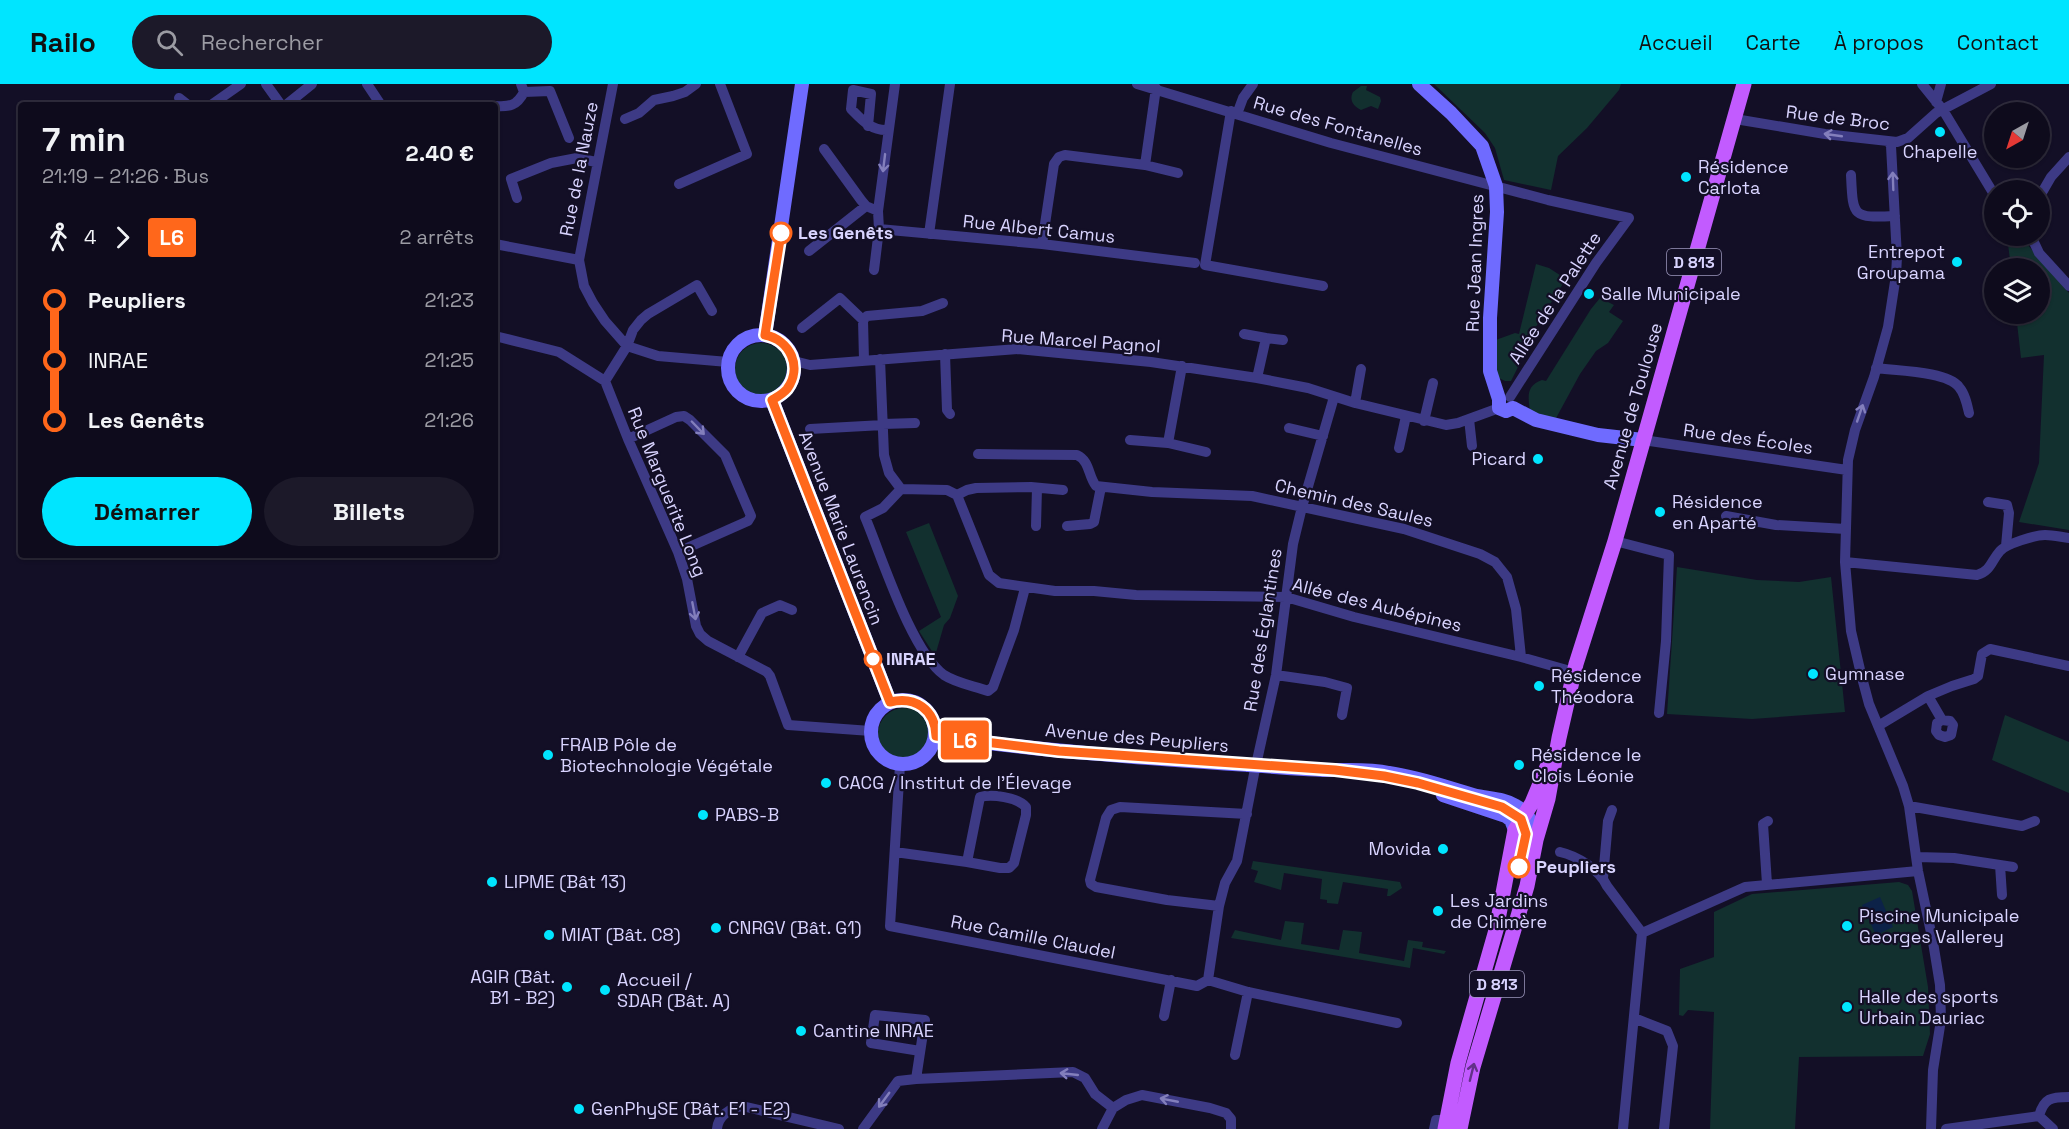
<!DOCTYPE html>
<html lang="fr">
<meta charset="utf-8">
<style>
:root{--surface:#0e0b1c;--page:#1c1929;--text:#f1f3f6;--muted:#9b9ba3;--line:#2e2b3b;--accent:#00e5ff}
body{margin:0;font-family:"Space Grotesk",sans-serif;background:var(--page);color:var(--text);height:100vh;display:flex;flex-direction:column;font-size:22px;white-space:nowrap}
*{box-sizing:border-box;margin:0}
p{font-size:20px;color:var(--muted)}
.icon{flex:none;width:33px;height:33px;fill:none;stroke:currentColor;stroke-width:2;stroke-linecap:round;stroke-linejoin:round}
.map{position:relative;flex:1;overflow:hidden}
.panel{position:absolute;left:18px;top:18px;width:480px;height:456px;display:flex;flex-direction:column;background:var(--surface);border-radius:6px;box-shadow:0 2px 4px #0004,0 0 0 2px var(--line)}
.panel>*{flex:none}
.badge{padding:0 12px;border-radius:4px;font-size:21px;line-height:39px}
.needle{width:39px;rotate:219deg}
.tools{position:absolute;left:1984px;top:18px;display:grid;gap:12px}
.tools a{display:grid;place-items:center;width:66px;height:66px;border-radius:50%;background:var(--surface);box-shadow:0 2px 4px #0004,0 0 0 2px var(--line);font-size:30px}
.map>.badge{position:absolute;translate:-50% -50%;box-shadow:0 0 0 3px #fff}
.legs{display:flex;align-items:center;gap:9px;height:66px;padding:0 24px;font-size:20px}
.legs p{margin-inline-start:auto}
.headline{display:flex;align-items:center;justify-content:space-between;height:102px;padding:0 24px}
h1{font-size:33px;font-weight:600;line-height:45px}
.primary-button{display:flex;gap:12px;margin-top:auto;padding:12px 24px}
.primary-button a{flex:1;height:69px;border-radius:36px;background:var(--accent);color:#111;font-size:24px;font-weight:600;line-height:69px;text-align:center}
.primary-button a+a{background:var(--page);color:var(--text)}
ul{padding:0 24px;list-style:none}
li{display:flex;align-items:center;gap:21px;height:60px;font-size:22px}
li i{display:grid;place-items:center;width:9px;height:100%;margin:0 8px;background:currentColor}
li i::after{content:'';width:15px;height:15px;margin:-8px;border:4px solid;border-radius:50%;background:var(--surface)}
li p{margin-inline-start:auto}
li:first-child i{background:linear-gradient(#0000 50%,currentColor 0)}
li:last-child i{background:linear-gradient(currentColor 50%,#0000 0)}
header{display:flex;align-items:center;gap:36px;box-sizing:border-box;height:84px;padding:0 30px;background:var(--accent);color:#111}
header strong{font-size:28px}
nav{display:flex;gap:33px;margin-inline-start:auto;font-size:21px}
.search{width:420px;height:54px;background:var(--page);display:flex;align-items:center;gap:15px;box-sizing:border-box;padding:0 21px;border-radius:33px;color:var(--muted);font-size:22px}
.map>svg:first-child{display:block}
</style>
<header>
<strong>Railo</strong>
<div class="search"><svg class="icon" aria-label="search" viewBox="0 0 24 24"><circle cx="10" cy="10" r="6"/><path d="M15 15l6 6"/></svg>Rechercher</div>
<nav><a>Accueil</a><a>Carte</a><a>À propos</a><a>Contact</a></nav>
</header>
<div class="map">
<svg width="2069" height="1045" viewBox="0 0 2069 1045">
<rect width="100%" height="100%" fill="#130f26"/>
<path fill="#12302f" d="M1434,0H1621L1619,6L1587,44L1558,72L1551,106L1504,96L1495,64L1485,49Z
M1361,2H1367L1366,6L1380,13L1381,17L1378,25L1371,22L1361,26C1353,22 1349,16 1353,8Z
M2014,152L2017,153L2022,161L2027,160L2069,209V446L2019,438L2039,379L2044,271L2021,274L2016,230H2040V184H2011L2008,160Z
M1536,180L1549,184L1566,195L1515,276L1520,279L1511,297H1505L1497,293L1493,257L1515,249L1519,250Z
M1600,214L1614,221L1609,228L1623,237L1608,259L1596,267L1580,290L1555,336L1530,327C1528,312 1526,302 1542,296L1546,297L1591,225Z
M735 285a26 26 0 1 1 52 0a26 26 0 1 1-52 0Z
M929,439L958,512L950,534L944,541L935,572L919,547L941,533L906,448Z
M1677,483L1757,496L1799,498L1831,493L1845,628L1752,635L1667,630Z
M878 650a26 26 0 1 1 52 0a26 26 0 1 1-52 0Z
M2005,631L2069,658V709L1992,676Z
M1253,777L1400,798L1402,804L1390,812H1387L1388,805L1343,798L1338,820L1327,819V816L1320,815L1322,795L1284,789L1281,806L1254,798L1258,787L1251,785Z
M1899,798L1908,801L1912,807L1928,903L1930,950L1923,972L1799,973L1795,1045H1710L1714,928L1688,926L1683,932L1679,931L1680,885L1714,873V828L1752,810Z
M1285,837L1304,839L1301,860L1339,866L1343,846L1362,848L1359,869L1404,877L1408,856L1423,858L1422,863L1446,867L1444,870L1413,864L1410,884L1231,854L1235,846L1281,856Z"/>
<path fill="#0c2248" d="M1880,813L1893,843L1876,851L1862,821Z"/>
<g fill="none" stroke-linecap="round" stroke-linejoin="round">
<path stroke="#3d3a85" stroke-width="10" d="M266,0L281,21
M367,0L381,21
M521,0L524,8L550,7L569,54
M895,0L878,127L879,145L1042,160L1195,179
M1137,0L1331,59L1548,116L1629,134L1596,179L1510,313
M1922,0L1943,26L1995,112
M179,14L188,21
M1936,18L1941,0
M211,21L241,0
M286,21L312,0
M495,22C509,23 517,22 524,8
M1231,27L1205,181L1323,202
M1237,30L1243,14L1253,0
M625,35L639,29L654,16L673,12L685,8L696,0
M1735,35L1825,50L1897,58L1908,54L1936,29L1991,0
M868,42L871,10L853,6L851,25C862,36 871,47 888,46
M1889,58L1891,62L1897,173L1896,191L1888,243L1874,293L1855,346L1848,376L1845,478L1851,547L1861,590L1869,620L1903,702L1909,722L1918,787L1933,858L1940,901L1941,936L1933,986L1931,1045
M824,65L861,116L866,122L878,127
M1145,81L1178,89
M1851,91C1853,133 1852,134 1895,132
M679,100L747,70L720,0
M2040,112L2051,93L2069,73
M517,114L511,95L551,79L577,74L596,78
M929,150L950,0
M2031,152L2039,169L2069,202
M495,160L579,176L584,202L593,219L605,237L627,262L658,272L728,278
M1042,160L1054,80L1059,73L1065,71L1145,81L1156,4
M809,167L866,122
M579,176L613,0
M874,186L879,145
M802,244L840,214L863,236
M1244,250L1266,254
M495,252L559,268L605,297
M945,270L947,326L950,330
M880,275L884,371L889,389L901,405L947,406L957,411L989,491L999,499L1055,507H1094L1136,511L1286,513L1354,533L1521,573L1574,588
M864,276L863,236L867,232L922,227L943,219
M794,277L810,281L1018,265L1151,278L1257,294L1308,304L1355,319L1446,341L1458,339L1499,324
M1876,284C1896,287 1947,287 1959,303C1965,310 1967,320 1969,329
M1257,294L1266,254L1283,256
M605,297L628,355L678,468L687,495L696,542L700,550L708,557L767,588L770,592L788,641L871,647
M605,297L627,262L633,246L641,236L648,230L697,201L712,227
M1355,319L1361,285
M1469,335L1472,362
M1424,337L1433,299
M883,340L915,339
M1289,344L1323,352
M810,345L883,341
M628,355L676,333L684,332L690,336L725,371L751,432L748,437L678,468
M1130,356L1168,359L1206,368
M1643,356L1847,386
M1168,359L1182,282
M1399,364L1406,332
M978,370L1077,371C1090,377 1088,392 1096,402L1152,408L1252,412L1404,445L1480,470L1495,478L1507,493L1516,525L1521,573
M901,405L883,424L865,433C882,473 911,567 944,591C956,599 974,602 988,607L993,603L1014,546L1025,504
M957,411L967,406L976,404L1031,403L1063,406
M1988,418L2007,421L2009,429L2006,462
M1726,432L1776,441L1846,445
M1036,442L1037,404
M1067,442L1090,440L1094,438L1101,403
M1615,457L1669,471L1666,557L1659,629
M1845,478L1977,491C1991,487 1991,477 2000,467C2006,460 2035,451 2045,451C2053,451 2061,453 2069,454
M738,573L762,529L780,521L792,526
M1276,591L1325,598L1347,604L1342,631
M1928,612L1942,636L1950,637L1953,641L1951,651L1945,653L1939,651L1936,647L1937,639L1942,636
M1878,642L1928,612L1952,602L1974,595L1978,592L1982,570L1990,565L2069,582
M900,681L890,842L1197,902L1208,896L1248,908L1397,939
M1909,722L2022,742L2035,737
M895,768L967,778L1000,784H1009L1014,779L1026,731V723C1017,713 992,710 980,713L967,778
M1560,768C1577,772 1599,785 1607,802L1642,849
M1917,773L1954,774L2013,783
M2000,781L2002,811
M1603,794L1608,737L1612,726
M1767,800L1763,740L1768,737
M1219,822L1167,816L1096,803L1091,800L1090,796L1106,734L1111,726L1120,723L1247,730
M1642,849L1745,803L1918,787
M1208,896L1219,822L1225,799L1237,777L1254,690L1276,591L1293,460L1302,423L1334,313
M1164,932L1171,896
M1634,934L1667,947L1673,962L1664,1045
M1235,971L1248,908
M916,995L925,936L875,931L871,959L920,967
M2039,1032L2053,1045
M717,1045C718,1032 730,1024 742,1022L839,1045
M863,1045L898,997L916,995L1073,988L1085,994L1095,1010L1113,1024
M1102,1045L1113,1024L1126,1016L1142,1011L1210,1024L1226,1029L1231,1035V1045
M1434,1045L1436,1036H1446
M1623,1045L1642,849
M1946,1045L2039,1032C2044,1014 2051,1013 2069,1013"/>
<path stroke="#6f6bff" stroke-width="14" d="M1419,0L1451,29L1482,62L1496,102L1497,128L1490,234V287L1499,315V324L1506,327L1513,324
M728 284a33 33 0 1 1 66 0a33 33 0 1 1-66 0Z
M765,251L802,0
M772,316L890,618
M1513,324L1536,336L1598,351L1643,356
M871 648a32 32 0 1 1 64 0a32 32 0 1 1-64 0Z
M936,652C1039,667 1144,674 1248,681C1277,683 1306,686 1335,686C1353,686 1371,685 1389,689C1418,693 1445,703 1473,711C1487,715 1503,714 1516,722C1530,730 1533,741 1536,756
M1443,711L1506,732L1511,736L1515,746"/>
<path stroke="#c25bff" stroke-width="15" d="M1445,1045L1458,979L1496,846L1515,746L1532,719L1547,683
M1460,1045L1473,983L1527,802L1536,756L1548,715L1559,654L1576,580L1615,457L1744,0"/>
</g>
<defs><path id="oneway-shaft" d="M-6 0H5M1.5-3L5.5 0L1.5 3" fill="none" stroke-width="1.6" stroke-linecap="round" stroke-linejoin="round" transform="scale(1.5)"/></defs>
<g stroke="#837fbc">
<use href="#oneway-shaft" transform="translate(1833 51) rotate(-172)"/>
<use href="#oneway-shaft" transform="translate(884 79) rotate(97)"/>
<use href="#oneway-shaft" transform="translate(1893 97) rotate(-92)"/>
<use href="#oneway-shaft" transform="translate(1860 329) rotate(-71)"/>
<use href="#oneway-shaft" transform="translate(698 344) rotate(46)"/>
<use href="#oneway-shaft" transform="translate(694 527) rotate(79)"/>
<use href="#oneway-shaft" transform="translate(1069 990) rotate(-174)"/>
<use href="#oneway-shaft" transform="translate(884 1016) rotate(126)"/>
<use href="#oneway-shaft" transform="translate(1169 1016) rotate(-169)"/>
</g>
<use stroke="#623188" href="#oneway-shaft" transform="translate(1472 988) rotate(-76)"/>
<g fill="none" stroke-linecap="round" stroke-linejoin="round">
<g stroke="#fff" stroke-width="14">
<path id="line-1" d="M781,149L765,251C790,256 803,283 787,305C783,310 777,313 772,316L890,618C915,612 935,625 936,652L1059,667L1335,686L1384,692L1418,699L1502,723L1521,735L1526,750L1519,783"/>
</g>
<use href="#line-1" stroke="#ff671b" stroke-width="9"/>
</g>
<g fill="#00e5ff" stroke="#130f26" stroke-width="2">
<circle cx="1940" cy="48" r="6"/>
<circle cx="1686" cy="93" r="6"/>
<circle cx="1957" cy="178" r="6"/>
<circle cx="1589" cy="210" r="6"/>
<circle cx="1538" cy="375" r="6"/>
<circle cx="1660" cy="428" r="6"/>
<circle cx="1813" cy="590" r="6"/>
<circle cx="1539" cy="602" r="6"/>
<circle cx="548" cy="671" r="6"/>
<circle cx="1519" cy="681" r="6"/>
<circle cx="826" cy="699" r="6"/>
<circle cx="703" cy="731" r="6"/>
<circle cx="1443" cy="765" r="6"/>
<circle cx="492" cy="798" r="6"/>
<circle cx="1438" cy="827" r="6"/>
<circle cx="1847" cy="842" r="6"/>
<circle cx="716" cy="844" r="6"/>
<circle cx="549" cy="851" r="6"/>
<circle cx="567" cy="903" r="6"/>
<circle cx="605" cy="906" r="6"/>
<circle cx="1847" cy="923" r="6"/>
<circle cx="801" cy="947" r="6"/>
<circle cx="579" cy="1025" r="6"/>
</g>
<g fill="#fff" stroke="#ff671b" stroke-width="3">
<circle cx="781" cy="149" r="10"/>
<circle cx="873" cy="575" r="8"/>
<circle cx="1519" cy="783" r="10"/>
</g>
<g text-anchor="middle" stroke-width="4.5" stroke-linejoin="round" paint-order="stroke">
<g fill="#130f26" stroke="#9e99be" stroke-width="1.5">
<rect x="1667" y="165" width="54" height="26" rx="4.5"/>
<rect x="1470" y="887" width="54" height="26" rx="4.5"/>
</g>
<g font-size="16" font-weight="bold" fill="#d9d4ff">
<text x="1694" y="184">D 813</text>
<text x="1497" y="906">D 813</text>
</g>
<g font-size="18" fill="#d9d4ff" stroke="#130f26">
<text transform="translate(1838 34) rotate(7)" y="6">Rue de Broc</text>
<text transform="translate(1338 42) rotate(16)" y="6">Rue des Fontanelles</text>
<text transform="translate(579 85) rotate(-79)" y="6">Rue de la Nauze</text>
<text transform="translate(1039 145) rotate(6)" y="6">Rue Albert Camus</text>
<text transform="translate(1475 179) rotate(-88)" y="6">Rue Jean Ingres</text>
<text transform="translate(1555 214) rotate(-57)" y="6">Allée de la Palette</text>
<text transform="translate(1081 257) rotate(4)" y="6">Rue Marcel Pagnol</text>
<text transform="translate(1633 322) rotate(-74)" y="6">Avenue de Toulouse</text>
<text transform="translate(1748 355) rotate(8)" y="6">Rue des Écoles</text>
<text transform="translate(667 408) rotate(68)" y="6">Rue Marguerite Long</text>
<text transform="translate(1354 419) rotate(13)" y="6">Chemin des Saules</text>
<text transform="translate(841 444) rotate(69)" y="6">Avenue Marie Laurencin</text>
<text transform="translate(1377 521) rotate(14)" y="6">Allée des Aubépines</text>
<text transform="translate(1263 546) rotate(-81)" y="6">Rue des Églantines</text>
<text transform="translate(1137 654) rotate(5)" y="6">Avenue des Peupliers</text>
<text transform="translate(1033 853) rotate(11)" y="6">Rue Camille Claudel</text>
</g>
<g font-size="18" fill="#d9d4ff" stroke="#130f26" text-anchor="start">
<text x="1940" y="74" text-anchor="middle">Chapelle</text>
<text x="1698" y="89">Résidence<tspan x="1698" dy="21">Carlota</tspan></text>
<text x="1945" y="174" text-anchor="end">Entrepot<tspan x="1945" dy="21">Groupama</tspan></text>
<text x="1601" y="216">Salle Municipale</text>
<text x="1526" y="381" text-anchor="end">Picard</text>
<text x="1672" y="424">Résidence<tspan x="1672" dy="21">en Aparté</tspan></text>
<text x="1825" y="596">Gymnase</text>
<text x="1551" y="598">Résidence<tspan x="1551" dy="21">Théodora</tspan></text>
<text x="560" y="667">FRAIB Pôle de<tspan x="560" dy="21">Biotechnologie Végétale</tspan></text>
<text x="1531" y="677">Résidence le<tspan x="1531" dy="21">Clois Léonie</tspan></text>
<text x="838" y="705">CACG / Institut de l'Élevage</text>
<text x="715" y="737">PABS-B</text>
<text x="1431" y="771" text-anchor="end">Movida</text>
<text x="504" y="804">LIPME (Bât 13)</text>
<text x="1450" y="823">Les Jardins<tspan x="1450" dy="21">de Chimère</tspan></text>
<text x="1859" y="838">Piscine Municipale<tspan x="1859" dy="21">Georges Vallerey</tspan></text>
<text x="728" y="850">CNRGV (Bât. G1)</text>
<text x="561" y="857">MIAT (Bât. C8)</text>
<text x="555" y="899" text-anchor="end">AGIR (Bât.<tspan x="555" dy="21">B1 - B2)</tspan></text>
<text x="617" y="902">Accueil /<tspan x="617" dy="21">SDAR (Bât. A)</tspan></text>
<text x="1859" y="919">Halle des sports<tspan x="1859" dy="21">Urbain Dauriac</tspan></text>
<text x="813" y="953">Cantine INRAE</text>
<text x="591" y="1031">GenPhySE (Bât. E1 - E2)</text>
</g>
<g font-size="18" font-weight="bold" fill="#d9d4ff" stroke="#130f26" text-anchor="start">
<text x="798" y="155">Les Genêts</text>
<text x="886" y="581">INRAE</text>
<text x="1536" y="789">Peupliers</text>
</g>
</g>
</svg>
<div class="tools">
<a><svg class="needle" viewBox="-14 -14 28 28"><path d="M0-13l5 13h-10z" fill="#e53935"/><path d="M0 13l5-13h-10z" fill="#9b9ba3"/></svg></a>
<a><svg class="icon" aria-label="locate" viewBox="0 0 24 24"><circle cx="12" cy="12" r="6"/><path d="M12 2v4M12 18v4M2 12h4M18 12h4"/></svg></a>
<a><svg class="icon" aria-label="layers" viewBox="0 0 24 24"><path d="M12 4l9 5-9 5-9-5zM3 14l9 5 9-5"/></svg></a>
</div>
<b class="badge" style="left:965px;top:656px;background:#ff671b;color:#fff">L6</b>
<section class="panel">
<div class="headline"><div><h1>7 min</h1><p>21:19 – 21:26 · Bus</p></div><b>2.40 €</b></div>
<div class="legs"><svg class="icon" aria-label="walk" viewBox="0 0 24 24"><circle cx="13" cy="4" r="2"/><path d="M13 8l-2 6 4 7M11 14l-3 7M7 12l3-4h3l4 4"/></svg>4<svg class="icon" aria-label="forward" viewBox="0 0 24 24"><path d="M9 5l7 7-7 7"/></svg><b class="badge" style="background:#ff671b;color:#fff">L6</b><p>2 arrêts</p></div>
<ul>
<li><i style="color:#ff671b"></i><b>Peupliers</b><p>21:23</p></li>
<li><i style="color:#ff671b"></i><span>INRAE</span><p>21:25</p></li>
<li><i style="color:#ff671b"></i><b>Les Genêts</b><p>21:26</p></li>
</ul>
<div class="primary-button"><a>Démarrer</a><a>Billets</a></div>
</section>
</div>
